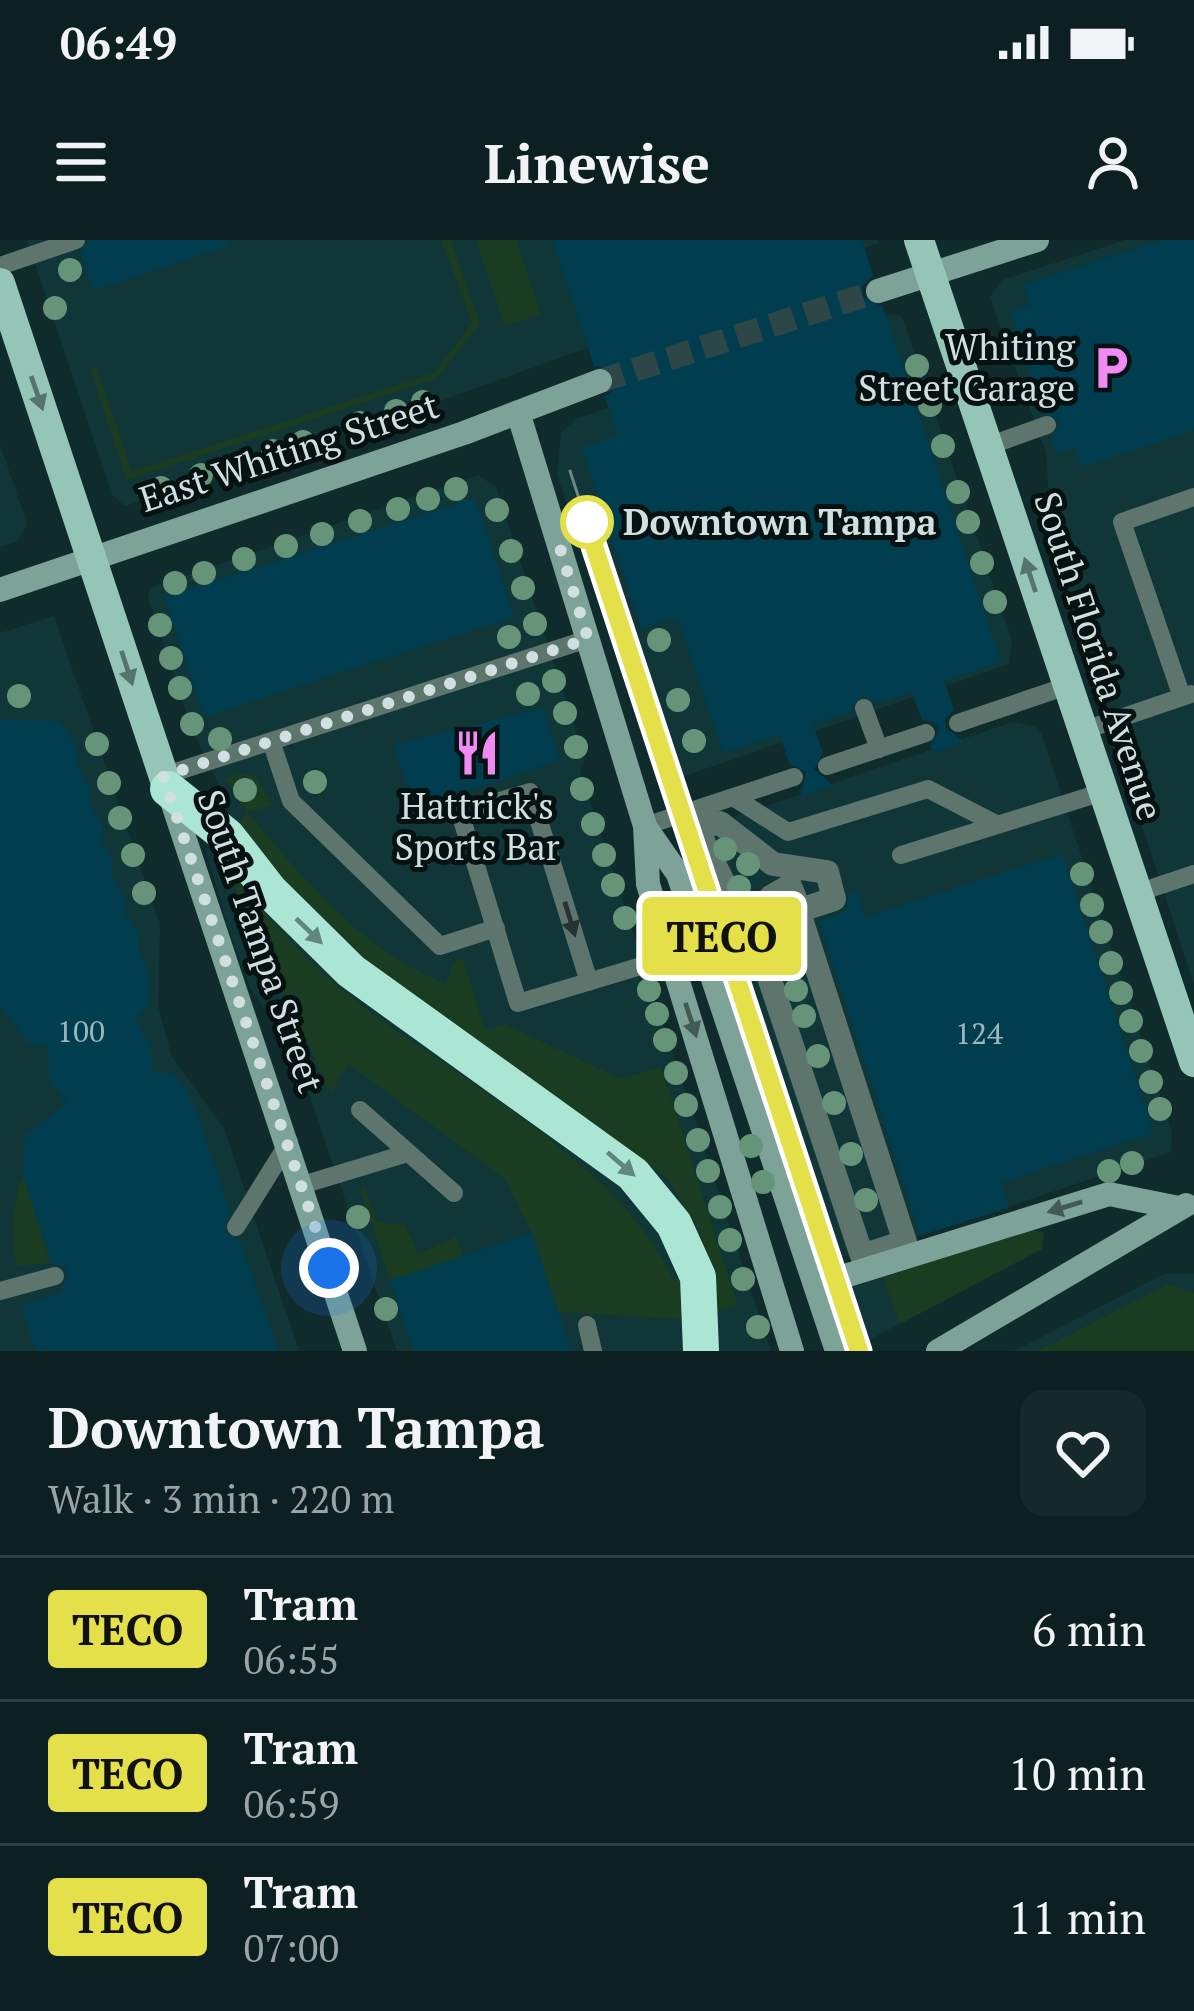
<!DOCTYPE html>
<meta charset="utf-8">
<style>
:root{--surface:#0c2021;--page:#15282a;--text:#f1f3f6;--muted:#9aa3a5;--line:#2c3e3f}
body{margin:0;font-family:"PT Serif",serif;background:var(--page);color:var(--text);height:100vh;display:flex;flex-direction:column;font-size:45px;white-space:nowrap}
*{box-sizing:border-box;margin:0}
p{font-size:39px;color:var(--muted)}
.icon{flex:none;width:66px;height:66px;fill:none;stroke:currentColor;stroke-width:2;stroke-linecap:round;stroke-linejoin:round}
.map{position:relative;height:1111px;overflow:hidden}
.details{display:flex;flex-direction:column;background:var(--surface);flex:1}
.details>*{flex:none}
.badge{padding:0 24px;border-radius:9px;font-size:42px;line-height:78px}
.you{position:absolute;width:60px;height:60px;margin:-30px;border:9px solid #fff;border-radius:50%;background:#1a73e8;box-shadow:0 0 0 18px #1a73e833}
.map>.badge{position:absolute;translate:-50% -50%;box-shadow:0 0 0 6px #fff}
.round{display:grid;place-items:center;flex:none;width:126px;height:126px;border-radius:24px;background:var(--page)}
.summary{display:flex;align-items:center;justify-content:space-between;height:204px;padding:0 48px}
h1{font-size:57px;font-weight:700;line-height:90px}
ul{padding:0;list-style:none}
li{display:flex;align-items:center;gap:36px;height:144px;padding:0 48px;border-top:3px solid var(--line)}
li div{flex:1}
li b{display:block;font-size:45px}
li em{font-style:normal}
li .badge{min-width:132px;font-weight:700;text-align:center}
.status{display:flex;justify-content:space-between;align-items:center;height:84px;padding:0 60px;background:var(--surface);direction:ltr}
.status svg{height:33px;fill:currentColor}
header{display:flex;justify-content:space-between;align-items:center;height:156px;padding:0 48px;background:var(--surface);font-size:54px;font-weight:700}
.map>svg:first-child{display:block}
</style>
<div class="status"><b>06:49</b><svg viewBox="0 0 49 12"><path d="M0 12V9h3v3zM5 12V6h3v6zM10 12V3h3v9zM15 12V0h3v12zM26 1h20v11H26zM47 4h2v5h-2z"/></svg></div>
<header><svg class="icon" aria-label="menu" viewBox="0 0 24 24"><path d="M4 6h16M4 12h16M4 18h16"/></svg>Linewise<svg class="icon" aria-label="person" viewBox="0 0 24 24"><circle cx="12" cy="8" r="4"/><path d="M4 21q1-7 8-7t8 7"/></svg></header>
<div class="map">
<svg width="1194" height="1111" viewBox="0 0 1194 1111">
<rect width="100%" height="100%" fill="#102b2c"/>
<path fill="#103638" d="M27,0H878V3L443,160L125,266L113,256Z
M1125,0H1194V745L1052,309L1046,213L990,57L1002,40Z
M892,74L902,76L1012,400L1009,424L682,537L654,529L557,234L561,193L576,179Z
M0,204L27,284L18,301L0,307Z
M478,235L496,247L585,519L580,531L771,1111H397L297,819L249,746L227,684L206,611L231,570L193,492L148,358L150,348Z
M54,376L160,684L158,766L172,817L224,888L299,1111H0V393Z
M1013,482L1034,486L1041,493L1172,892L1171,912L862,1016H834L806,994L680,606L683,594Z
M1028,989L1044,993L1042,1009L848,1111L828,1055Z
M1164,1034H1194V1111H1014Z"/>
<path fill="#1a3c21" d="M441,0H451L480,84L436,139L127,240L90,129L96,127L132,231L434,133L472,83Z
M476,0H516L541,74L505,86Z
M238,534L255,536L273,566L247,572C307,642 359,708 446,744L453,723L463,718L485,790L505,784L621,839L661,827L738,1066L678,1079L558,1072L532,993L504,938L348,824L331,853L222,620C264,673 307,723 361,765C459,839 623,927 673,1039L710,1027L700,992L667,938L327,695L239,585L246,571L225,538Z
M23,935L51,1023L18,1026C8,999 13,962 23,935Z
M365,948L377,982L405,985L418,1014L456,997L464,1016L390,1040L360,949Z
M1028,989L1044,993L1042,1009L900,1084L883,1038Z
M1168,1044L1194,1053V1111H1038Z"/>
<path fill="#003d4f" d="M89,0H230L231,5L93,51L80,13Z
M552,0H862L873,35L862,46L863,57L883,67L1001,422L944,441L954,470L945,479L946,488L965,502L933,513L930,506L939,490L934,482L922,480L912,452L877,463L861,455L851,472L813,484L823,513L814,529L834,546L800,557L806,532L789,524L780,495L723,513L677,377L641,389L582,208L618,196L605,157L613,150L616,136L609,128L594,126Z
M1161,0H1194V190L1082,227L1075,208L1057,214L1052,198L1060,182L1043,172L1010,71L1030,65L1023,45Z
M475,258L514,377L204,477L165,357Z
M543,468L560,520L416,569L393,505Z
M0,480L59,481L76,506L78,529L90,548L89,565L103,585L101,602L112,616V635L125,659L124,673L138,692V709L148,730L150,766L134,779L151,805L153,833H173L192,859L230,971L224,992L240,1000L278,1111H36L21,1066L61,1052L68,1034L64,1026L51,1023L23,935L25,896L67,862L49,840V807L29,804L0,765Z
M1062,614L1154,893L1001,943L1009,968L920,995L819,681L845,671L850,654L857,651L865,677Z
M532,993L571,1111H413L390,1040Z"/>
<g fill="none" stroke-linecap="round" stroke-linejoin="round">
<path stroke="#2d4647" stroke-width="24" stroke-dasharray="24 12" stroke-linecap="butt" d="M600,141L878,51"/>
<path stroke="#5e756e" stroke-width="18" d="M0,26L76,0
M988,206L1047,185
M1182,457L1122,282L1194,257
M864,468L879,509
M958,483L1067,446
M1082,491L1191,454
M271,501L291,561L440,706L496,688
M827,526L926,493
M163,536L588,399
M733,557L788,592L928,549L998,585
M645,586L794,537
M901,615L1103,552
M1137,653L1194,634
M589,742L530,552L460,573L518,763L671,717
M360,870L454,953
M302,945L408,913
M236,987L289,902
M0,1051L55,1036
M587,1085L593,1111"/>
<path stroke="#5e756e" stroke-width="24" d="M720,583L773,624L827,632L834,659L800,670L790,646L771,657L792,683L801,679L905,1002L862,1016L767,731L696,587Z"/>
<path stroke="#7da297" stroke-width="24" d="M878,51L1037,0
M518,172L645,586L648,644L792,1111
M0,350L464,193L600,141
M169,552L355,1111
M646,588L678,634L837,1111
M816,1045L1109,954L1179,968
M938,1111L1186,965"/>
<path stroke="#95c5b7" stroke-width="30" d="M919,0L1194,822
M0,43L168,549"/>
<path stroke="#abe5d3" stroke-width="36" d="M168,549L227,596L270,651L351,731L633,934L674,984L698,1037L701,1111"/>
<path stroke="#718687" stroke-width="3" d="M570,231L859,1111"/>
</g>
<g fill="#669478">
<circle cx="70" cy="30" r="12"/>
<circle cx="55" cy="68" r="12"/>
<circle cx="917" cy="126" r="12"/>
<circle cx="423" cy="162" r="12"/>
<circle cx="930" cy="165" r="12"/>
<circle cx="396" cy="171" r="12"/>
<circle cx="360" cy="183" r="12"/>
<circle cx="303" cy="202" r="12"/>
<circle cx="943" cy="206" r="12"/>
<circle cx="273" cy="211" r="12"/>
<circle cx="201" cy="235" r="12"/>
<circle cx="161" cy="248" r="12"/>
<circle cx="456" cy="249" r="12"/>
<circle cx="958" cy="252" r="12"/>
<circle cx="428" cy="259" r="12"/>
<circle cx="398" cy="269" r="12"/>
<circle cx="497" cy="270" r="12"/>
<circle cx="360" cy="281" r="12"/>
<circle cx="968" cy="282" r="12"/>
<circle cx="322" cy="294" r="12"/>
<circle cx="286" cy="306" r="12"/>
<circle cx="511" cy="311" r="12"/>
<circle cx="244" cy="319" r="12"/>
<circle cx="982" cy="323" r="12"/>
<circle cx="204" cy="333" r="12"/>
<circle cx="175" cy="343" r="12"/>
<circle cx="523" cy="348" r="12"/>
<circle cx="995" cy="362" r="12"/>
<circle cx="535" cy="384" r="12"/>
<circle cx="160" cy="385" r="12"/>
<circle cx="509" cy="397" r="12"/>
<circle cx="659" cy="400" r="12"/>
<circle cx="171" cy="418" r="12"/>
<circle cx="554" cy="441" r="12"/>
<circle cx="180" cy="448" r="12"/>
<circle cx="528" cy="454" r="12"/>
<circle cx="19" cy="456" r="12"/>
<circle cx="678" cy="460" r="12"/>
<circle cx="565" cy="473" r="12"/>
<circle cx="192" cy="484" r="12"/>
<circle cx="220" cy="499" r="12"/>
<circle cx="694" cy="501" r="12"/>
<circle cx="97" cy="504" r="12"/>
<circle cx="576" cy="507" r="12"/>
<circle cx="315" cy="542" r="12"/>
<circle cx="109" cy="543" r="12"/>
<circle cx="582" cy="549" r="12"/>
<circle cx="245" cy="550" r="12"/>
<circle cx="120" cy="578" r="12"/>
<circle cx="593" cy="584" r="12"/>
<circle cx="725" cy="609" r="12"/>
<circle cx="423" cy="614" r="12"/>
<circle cx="133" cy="615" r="12"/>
<circle cx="604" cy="615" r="12"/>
<circle cx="748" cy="624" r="12"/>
<circle cx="1082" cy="634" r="12"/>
<circle cx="613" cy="645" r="12"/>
<circle cx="739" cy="647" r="12"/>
<circle cx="144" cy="653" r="12"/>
<circle cx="1092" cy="665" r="12"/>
<circle cx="625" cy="678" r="12"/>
<circle cx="765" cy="678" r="12"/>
<circle cx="1101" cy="692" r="12"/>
<circle cx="1111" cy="723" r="12"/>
<circle cx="649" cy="750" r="12"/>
<circle cx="796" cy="750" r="12"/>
<circle cx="1121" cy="753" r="12"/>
<circle cx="657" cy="774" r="12"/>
<circle cx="804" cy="776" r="12"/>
<circle cx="1131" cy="781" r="12"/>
<circle cx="665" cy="800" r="12"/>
<circle cx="1141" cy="811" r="12"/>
<circle cx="818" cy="816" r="12"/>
<circle cx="676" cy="833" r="12"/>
<circle cx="1151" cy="842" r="12"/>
<circle cx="834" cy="863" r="12"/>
<circle cx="686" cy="865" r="12"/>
<circle cx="1160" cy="869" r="12"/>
<circle cx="698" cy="900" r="12"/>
<circle cx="751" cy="906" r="12"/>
<circle cx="851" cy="914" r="12"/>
<circle cx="1132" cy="923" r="12"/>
<circle cx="708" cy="931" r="12"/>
<circle cx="1109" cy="931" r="12"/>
<circle cx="763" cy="942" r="12"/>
<circle cx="866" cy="960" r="12"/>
<circle cx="720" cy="967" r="12"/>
<circle cx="358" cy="977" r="12"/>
<circle cx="730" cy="1000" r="12"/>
<circle cx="743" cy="1039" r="12"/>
<circle cx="386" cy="1069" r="12"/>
<circle cx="758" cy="1087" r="12"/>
</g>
<defs><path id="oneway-solid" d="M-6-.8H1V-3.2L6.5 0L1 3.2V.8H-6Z" transform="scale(3)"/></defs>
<g fill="#55746d">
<use href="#oneway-solid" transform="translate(37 153) rotate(71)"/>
<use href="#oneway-solid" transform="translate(1030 335) rotate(-108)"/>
<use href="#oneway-solid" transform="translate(127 428) rotate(72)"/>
</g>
<use fill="#253432" href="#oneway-solid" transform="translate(570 679) rotate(73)"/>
<g fill="#61867c">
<use href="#oneway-solid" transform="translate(309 691) rotate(44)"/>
<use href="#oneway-solid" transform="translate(621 924) rotate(41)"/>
</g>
<g fill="#425a54">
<use href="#oneway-solid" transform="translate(691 780) rotate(72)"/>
<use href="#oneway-solid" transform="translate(1065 967) rotate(163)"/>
</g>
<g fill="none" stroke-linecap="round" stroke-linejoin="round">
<g stroke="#fff" stroke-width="27">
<path id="line" d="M586,282L859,1111"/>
</g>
<use href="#line" stroke="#e3e049" stroke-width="18"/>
<path stroke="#d0dfe0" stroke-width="12" stroke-dasharray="0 21.6" d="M329,1028L163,536L588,399L560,308L587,282"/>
</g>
<defs>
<g id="parking-bare" transform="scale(3.6)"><path d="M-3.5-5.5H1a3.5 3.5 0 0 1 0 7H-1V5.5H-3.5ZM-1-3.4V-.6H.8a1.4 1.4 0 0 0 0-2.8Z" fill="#f18af4" stroke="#061112" stroke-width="2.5" paint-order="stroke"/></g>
<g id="restaurant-bare" transform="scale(3.6)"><path d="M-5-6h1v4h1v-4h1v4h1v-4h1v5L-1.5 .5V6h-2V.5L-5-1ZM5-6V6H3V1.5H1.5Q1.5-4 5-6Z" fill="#f18af4" stroke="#061112" stroke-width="2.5" paint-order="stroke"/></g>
</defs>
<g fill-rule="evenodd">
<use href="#parking-bare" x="1111" y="128"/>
<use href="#restaurant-bare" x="477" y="513"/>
</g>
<circle fill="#fff" stroke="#e3e049" stroke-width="6" cx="587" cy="282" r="24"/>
<g text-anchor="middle" stroke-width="10" stroke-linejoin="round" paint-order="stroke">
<g font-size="30" fill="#9cb6bc">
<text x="81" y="802">100</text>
<text x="979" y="804">124</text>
</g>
<g font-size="36" fill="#d0dfe0" stroke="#061112" text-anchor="end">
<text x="1075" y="120">Whiting<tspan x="1075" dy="41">Street Garage</tspan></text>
<text x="477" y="579" text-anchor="middle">Hattrick's<tspan x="477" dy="41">Sports Bar</tspan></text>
</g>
<g font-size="36" fill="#d0dfe0" stroke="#061112">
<text transform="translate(289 212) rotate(-18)" y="13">East Whiting Street</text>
<text transform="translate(1099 416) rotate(72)" y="13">South Florida Avenue</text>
<text transform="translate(261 701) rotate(71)" y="13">South Tampa Street</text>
</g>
<g font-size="36" font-weight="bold" fill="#d0dfe0" stroke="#061112" text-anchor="start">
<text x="623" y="295">Downtown Tampa</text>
</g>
</g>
</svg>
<div class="you" style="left:329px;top:1028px"></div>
<b class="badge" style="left:722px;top:696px;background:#e3e049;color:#111">TECO</b>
</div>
<section class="details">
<div class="summary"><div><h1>Downtown Tampa</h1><p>Walk · 3 min · 220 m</p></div><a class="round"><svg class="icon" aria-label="heart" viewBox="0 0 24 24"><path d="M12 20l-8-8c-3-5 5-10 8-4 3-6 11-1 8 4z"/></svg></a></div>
<ul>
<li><span class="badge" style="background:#e3e049;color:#111">TECO</span><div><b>Tram</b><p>06:55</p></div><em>6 min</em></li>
<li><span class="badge" style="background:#e3e049;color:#111">TECO</span><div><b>Tram</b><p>06:59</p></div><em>10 min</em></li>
<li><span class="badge" style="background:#e3e049;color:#111">TECO</span><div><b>Tram</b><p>07:00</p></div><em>11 min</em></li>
</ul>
</section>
